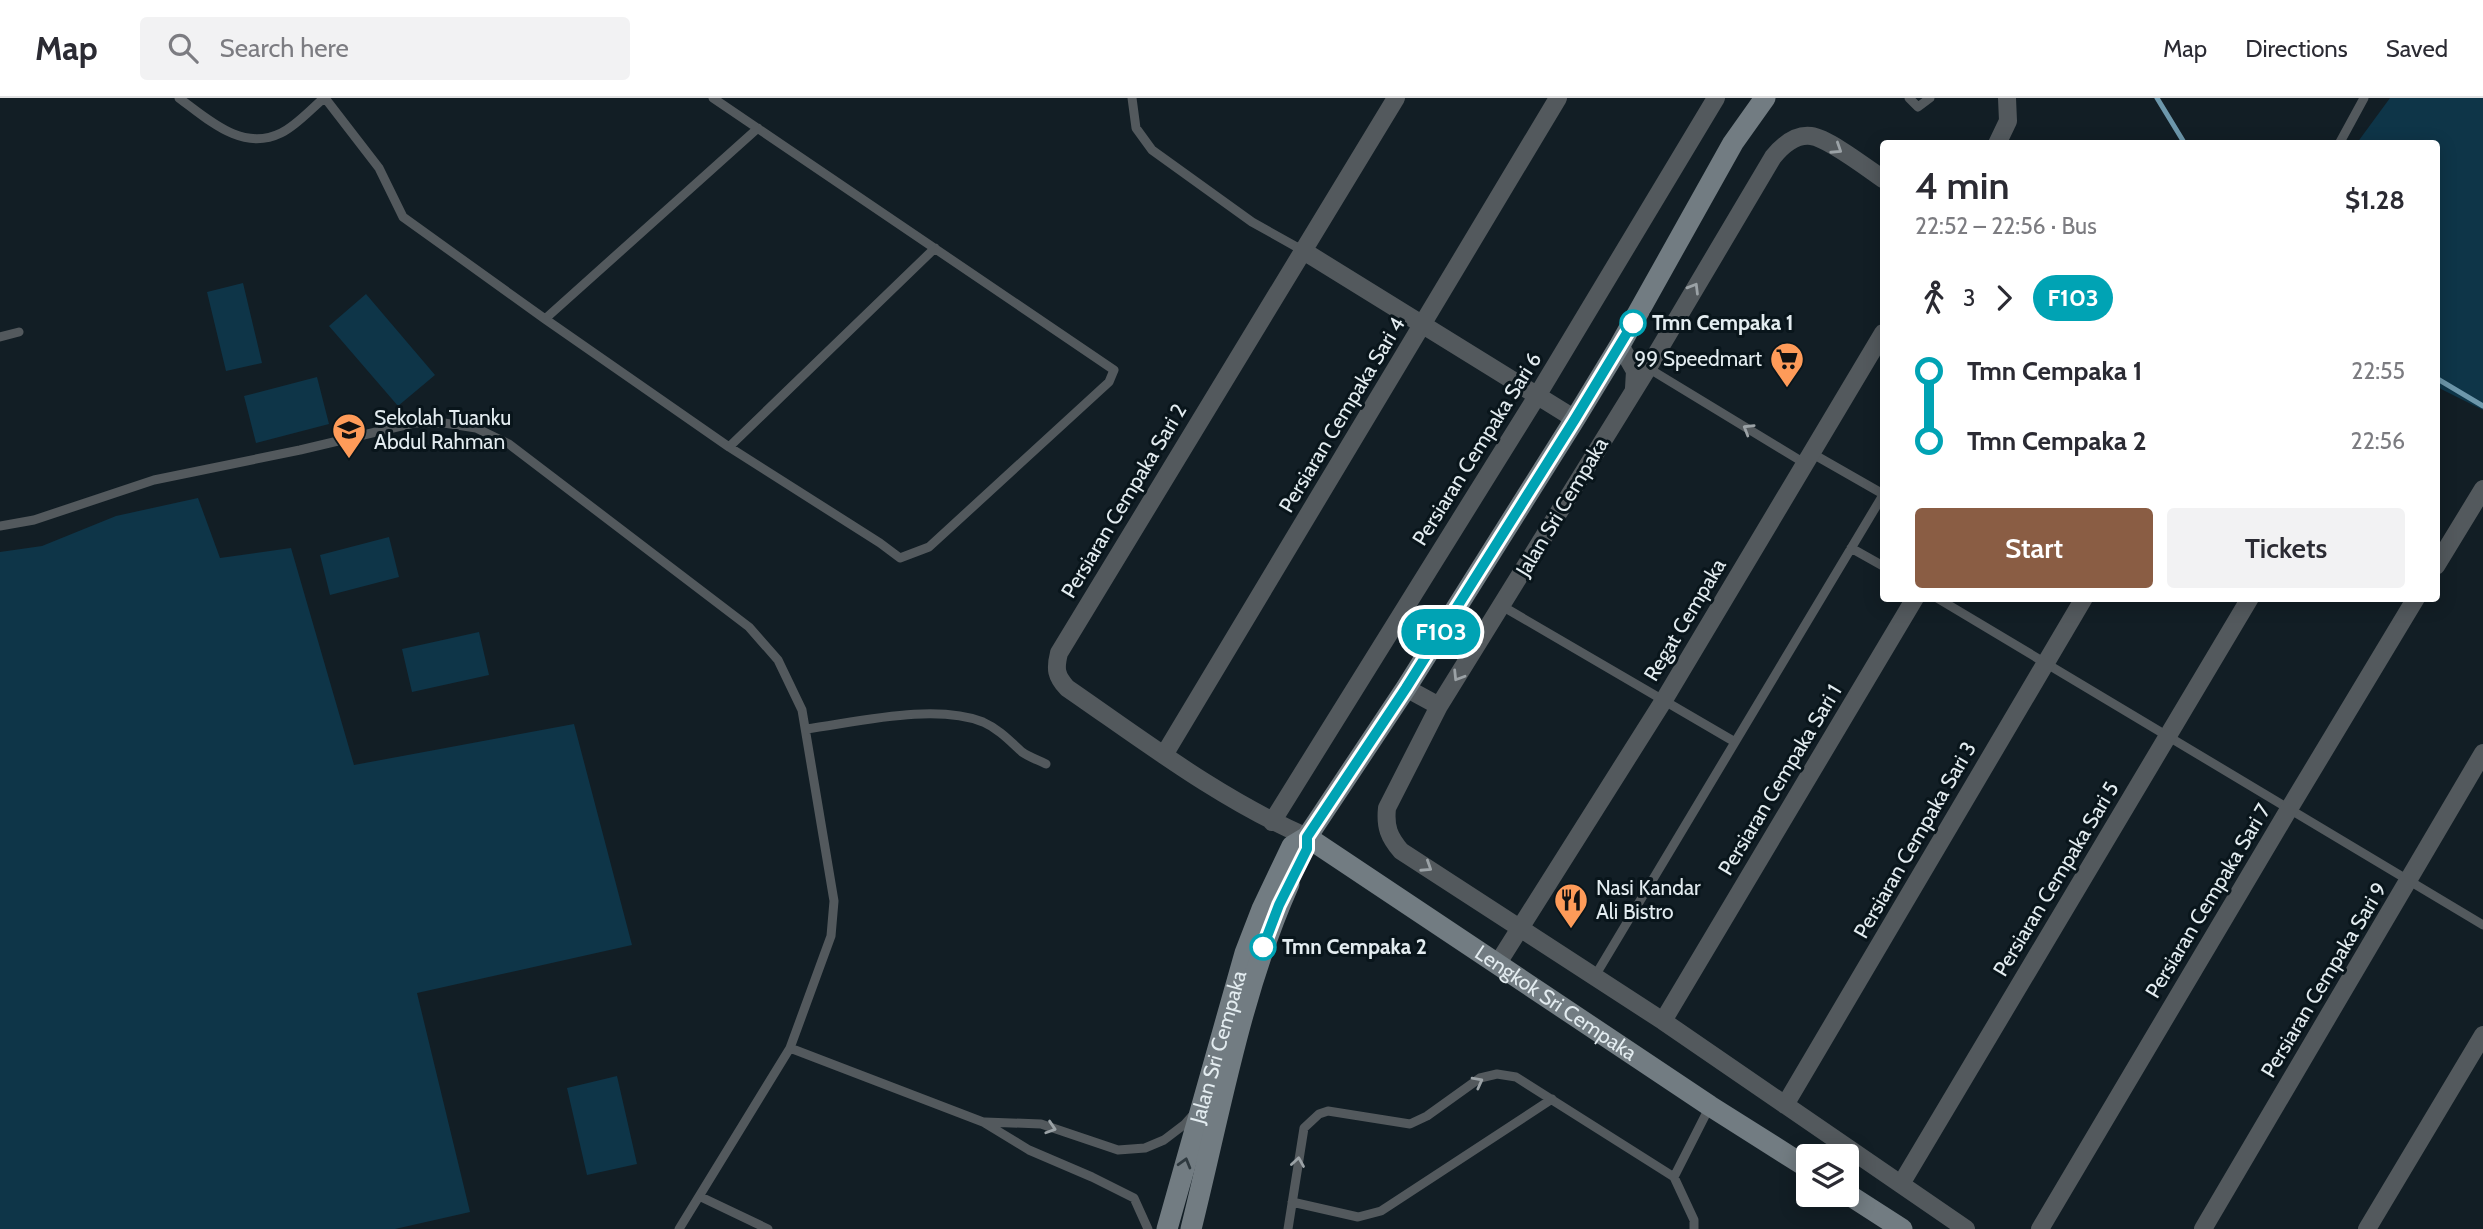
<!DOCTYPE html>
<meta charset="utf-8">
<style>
:root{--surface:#fff;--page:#f2f2f3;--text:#2b2b33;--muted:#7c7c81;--line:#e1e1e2;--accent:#8a5d44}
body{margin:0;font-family:Cabin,sans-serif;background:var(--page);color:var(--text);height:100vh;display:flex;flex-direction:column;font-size:26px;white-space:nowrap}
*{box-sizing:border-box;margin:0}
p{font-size:23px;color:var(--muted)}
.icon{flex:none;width:38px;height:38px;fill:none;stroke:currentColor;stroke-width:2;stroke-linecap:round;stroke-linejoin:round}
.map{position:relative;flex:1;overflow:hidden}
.drawer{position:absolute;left:1880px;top:42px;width:560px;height:462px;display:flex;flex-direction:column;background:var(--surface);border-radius:7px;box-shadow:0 4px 18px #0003}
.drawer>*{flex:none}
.badge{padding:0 14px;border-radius:23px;font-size:24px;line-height:46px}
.fabs{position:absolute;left:1796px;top:1046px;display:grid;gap:14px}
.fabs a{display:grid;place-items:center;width:63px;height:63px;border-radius:7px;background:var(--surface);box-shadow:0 4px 18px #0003;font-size:35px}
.map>.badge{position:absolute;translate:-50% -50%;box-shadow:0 0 0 4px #fff}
.legs{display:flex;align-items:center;gap:10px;height:77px;padding:0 35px;font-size:23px}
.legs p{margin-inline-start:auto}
.overview{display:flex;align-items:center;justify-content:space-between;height:119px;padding:0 35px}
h1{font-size:38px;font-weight:600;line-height:52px}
.button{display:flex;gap:14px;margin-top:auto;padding:14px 35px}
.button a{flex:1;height:80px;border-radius:7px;background:var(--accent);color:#fff;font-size:28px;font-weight:600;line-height:80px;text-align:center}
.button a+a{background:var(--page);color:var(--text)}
ul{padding:0 35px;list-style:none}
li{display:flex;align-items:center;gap:24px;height:70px;font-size:26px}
li i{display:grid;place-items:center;width:10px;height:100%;margin:0 9px;background:currentColor}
li i::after{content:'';width:18px;height:18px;margin:-9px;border:5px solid;border-radius:50%;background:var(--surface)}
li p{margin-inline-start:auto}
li:first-child i{background:linear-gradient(#0000 50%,currentColor 0)}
li:last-child i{background:linear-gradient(currentColor 50%,#0000 0)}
header{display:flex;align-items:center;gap:42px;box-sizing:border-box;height:98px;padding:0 35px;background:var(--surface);border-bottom:2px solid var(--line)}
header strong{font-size:33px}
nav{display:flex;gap:38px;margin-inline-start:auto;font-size:24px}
.search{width:490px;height:63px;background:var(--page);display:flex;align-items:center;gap:18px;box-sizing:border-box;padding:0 24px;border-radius:7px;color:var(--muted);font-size:26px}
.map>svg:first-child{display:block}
</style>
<header>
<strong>Map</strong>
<div class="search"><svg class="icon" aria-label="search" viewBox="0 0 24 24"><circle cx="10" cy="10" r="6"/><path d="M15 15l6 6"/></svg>Search here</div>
<nav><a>Map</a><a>Directions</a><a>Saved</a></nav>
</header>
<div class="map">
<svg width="2483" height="1131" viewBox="0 0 2483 1131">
<rect width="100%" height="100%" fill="#121e25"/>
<path fill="#0e3548" d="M2390,0H2483V312L2441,291L2436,286V46L2357,45Z
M243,185L262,265L226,273L207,194Z
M366,196L435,277L398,308L329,228Z
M317,279L329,326L256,345L244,298Z
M198,400L220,460L291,450L354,667L574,626L632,847L417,895L470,1114L395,1131H0V454L42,448L116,418Z
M389,439L399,479L330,497L320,457Z
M479,534L489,577L412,594L402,551Z
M617,978L637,1066L587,1077L567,990Z"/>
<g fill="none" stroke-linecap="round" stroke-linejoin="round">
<path stroke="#6d97ab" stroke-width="5" d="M2157,0L2185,46
M2436,280L2483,308"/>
<path stroke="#53595d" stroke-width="9" d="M179,0C209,22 242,54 281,35C296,28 311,11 324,0
M325,0L379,70L403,119L545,221L729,349L880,445L900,460L929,449L1109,284L1114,272L713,0
M1132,0L1136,30L1152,52L1252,124L1302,152
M1909,0L1918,9L1930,0
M2339,46L2364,0
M545,221L758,30
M0,239L19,234
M1648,270L1806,366
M729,349L935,150
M1813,356L1883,396
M0,428L34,422L154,382L300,352L414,325H444L476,330L509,346L749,529L778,562L802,612L834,803L831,838L790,950L679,1131
M1851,450L1883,468
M1937,500L2483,827
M1502,508L1735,644
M806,631C858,624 935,605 983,624C999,631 1010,643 1022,654C1029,659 1038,662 1046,666
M1595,878L1883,397
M790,950L983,1024L1029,1052L1092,1079L1134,1100L1148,1131
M985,1024L1041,1026L1118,1052L1145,1050L1164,1042L1185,1026L1193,1017
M701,1099L768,1131
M1292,1104L1358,1119L1381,1113L1552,1001
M1288,1131L1304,1030L1319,1016L1328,1013L1410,1026L1427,1018L1480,980L1497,976L1516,979L1674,1079
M1694,1131V1122L1674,1079L1710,1008"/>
<path stroke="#53595d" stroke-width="18" d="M1997,46L2008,23L2007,0
M1883,81C1867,70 1828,40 1811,38C1795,36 1782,48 1773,59L1648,270L1439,608L1387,710C1385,729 1389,739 1401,753L1663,923L1966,1131
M1302,152L1575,321
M1620,247L1635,273L1634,290
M2436,468L2483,391
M1406,590L1439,608
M1164,657L1558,0
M1272,724L1537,298L1716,0
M1307,739C1221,702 1144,643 1067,590C1056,578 1055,571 1059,555L1396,0
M1498,865L1664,602L1883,235
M1663,923L1915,500
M1785,1007L2084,500
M1901,1086L2250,500
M2040,1131L2289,711L2416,500
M2203,1131L2483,655
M2367,1131L2483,937"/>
<g stroke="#727c82" stroke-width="21">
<path id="s1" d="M1307,739L1710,1008L1808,1070"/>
<path d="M1846,1095L1902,1131"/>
<path id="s2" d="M1167,1131L1245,855L1262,811L1292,748L1307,739L1406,590L1575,321L1620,247L1733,45L1765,0"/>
<path d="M1191,1131C1220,1015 1240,896 1289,786"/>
</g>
</g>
<defs><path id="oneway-chevron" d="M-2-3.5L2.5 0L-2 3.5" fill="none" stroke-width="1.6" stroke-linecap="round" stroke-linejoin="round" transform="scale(1.75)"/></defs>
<g stroke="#9ba2a6">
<use href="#oneway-chevron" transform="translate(1837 51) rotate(33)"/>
<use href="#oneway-chevron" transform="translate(1694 190) rotate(-59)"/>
<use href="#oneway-chevron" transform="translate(1748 331) rotate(-149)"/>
<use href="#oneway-chevron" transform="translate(1458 578) rotate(122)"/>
<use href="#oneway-chevron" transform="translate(1427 769) rotate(33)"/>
<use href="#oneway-chevron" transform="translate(1478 984) rotate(-28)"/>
<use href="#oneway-chevron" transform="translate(1051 1030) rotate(18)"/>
<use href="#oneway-chevron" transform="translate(1298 1064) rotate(-81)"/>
</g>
<use stroke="#2e393f" href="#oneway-chevron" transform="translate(1185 1065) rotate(-74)"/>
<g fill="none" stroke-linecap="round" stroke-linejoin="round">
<g stroke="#fff" stroke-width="16">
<path id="line-1" d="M1263,849L1279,807L1307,751V739L1406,590L1575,321L1633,225"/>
</g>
<use href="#line-1" stroke="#00a3b4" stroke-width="10"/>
</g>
<defs>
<g id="supermarket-pin" transform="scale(1.75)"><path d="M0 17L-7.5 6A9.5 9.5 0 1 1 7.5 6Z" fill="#fe9b59" stroke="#09151b"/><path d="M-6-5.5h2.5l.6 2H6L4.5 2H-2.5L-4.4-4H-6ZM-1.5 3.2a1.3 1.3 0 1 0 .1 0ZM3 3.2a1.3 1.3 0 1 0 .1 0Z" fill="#111"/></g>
<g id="school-pin" transform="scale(1.75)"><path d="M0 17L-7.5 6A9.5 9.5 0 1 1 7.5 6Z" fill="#fe9b59" stroke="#09151b"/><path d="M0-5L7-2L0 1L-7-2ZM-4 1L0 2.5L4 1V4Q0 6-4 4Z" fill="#111"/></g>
<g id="restaurant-pin" transform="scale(1.75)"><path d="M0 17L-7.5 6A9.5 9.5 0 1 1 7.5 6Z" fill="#fe9b59" stroke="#09151b"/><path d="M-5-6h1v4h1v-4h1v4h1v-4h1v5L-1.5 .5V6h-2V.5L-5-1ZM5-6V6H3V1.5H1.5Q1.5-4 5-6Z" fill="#111"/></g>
</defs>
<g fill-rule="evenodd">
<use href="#supermarket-pin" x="1787" y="261"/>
<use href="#school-pin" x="349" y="332"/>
<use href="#restaurant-pin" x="1571" y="802"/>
</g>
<g fill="#fff" stroke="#00a3b4" stroke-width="3.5">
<circle cx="1633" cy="225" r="12"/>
<circle cx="1263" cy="849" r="12"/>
</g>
<g text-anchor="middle" stroke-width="6" stroke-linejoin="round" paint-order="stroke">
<g font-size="21" font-weight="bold" fill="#e3ecf0" stroke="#09151b" text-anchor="start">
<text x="1652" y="232">Tmn Cempaka 1</text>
<text x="1282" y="856">Tmn Cempaka 2</text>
</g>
<g font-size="21" fill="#e3ecf0" stroke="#09151b" text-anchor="start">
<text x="1762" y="268" text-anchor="end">99 Speedmart</text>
<text x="374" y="327">Sekolah Tuanku<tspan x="374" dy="24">Abdul Rahman</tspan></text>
<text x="1596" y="797">Nasi Kandar<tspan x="1596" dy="24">Ali Bistro</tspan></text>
</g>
<g font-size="21" fill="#e3ecf0" stroke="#09151b">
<text transform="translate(1342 317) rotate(-59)" y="7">Persiaran Cempaka Sari 4</text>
<text transform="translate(1477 351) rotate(-58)" y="7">Persiaran Cempaka Sari 6</text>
<text transform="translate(1124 403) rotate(-59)" y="7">Persiaran Cempaka Sari 2</text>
<text transform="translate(1562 409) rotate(-59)" y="7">Jalan Sri Cempaka</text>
<text transform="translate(1685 522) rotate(-59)" y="7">Regat Cempaka</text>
<text transform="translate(1780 682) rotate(-59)" y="7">Persiaran Cempaka Sari 1</text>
<text transform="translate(1915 742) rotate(-60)" y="7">Persiaran Cempaka Sari 3</text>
<text transform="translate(2056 781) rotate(-59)" y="7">Persiaran Cempaka Sari 5</text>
<text transform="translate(2208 803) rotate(-59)" y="7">Persiaran Cempaka Sari 7</text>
<text transform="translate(2324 882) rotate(-59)" y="7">Persiaran Cempaka Sari 9</text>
<text dy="7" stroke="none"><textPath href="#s1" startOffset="299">Lengkok Sri Cempaka</textPath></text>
<text dy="7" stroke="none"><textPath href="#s2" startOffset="189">Jalan Sri Cempaka</textPath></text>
</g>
</g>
</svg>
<div class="fabs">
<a><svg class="icon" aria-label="layers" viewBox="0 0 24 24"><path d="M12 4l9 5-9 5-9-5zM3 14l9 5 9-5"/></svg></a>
</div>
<b class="badge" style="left:1441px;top:534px;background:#00a3b4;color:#fff">F103</b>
<section class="drawer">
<div class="overview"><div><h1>4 min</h1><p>22:52 – 22:56 · Bus</p></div><b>$1.28</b></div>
<div class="legs"><svg class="icon" aria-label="walk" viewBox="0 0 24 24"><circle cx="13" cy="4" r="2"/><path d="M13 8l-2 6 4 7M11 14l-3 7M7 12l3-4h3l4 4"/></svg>3<svg class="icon" aria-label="forward" viewBox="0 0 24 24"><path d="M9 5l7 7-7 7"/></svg><b class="badge" style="background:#00a3b4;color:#fff">F103</b></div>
<ul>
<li><i style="color:#00a3b4"></i><b>Tmn Cempaka 1</b><p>22:55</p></li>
<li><i style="color:#00a3b4"></i><b>Tmn Cempaka 2</b><p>22:56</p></li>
</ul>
<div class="button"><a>Start</a><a>Tickets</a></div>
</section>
</div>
